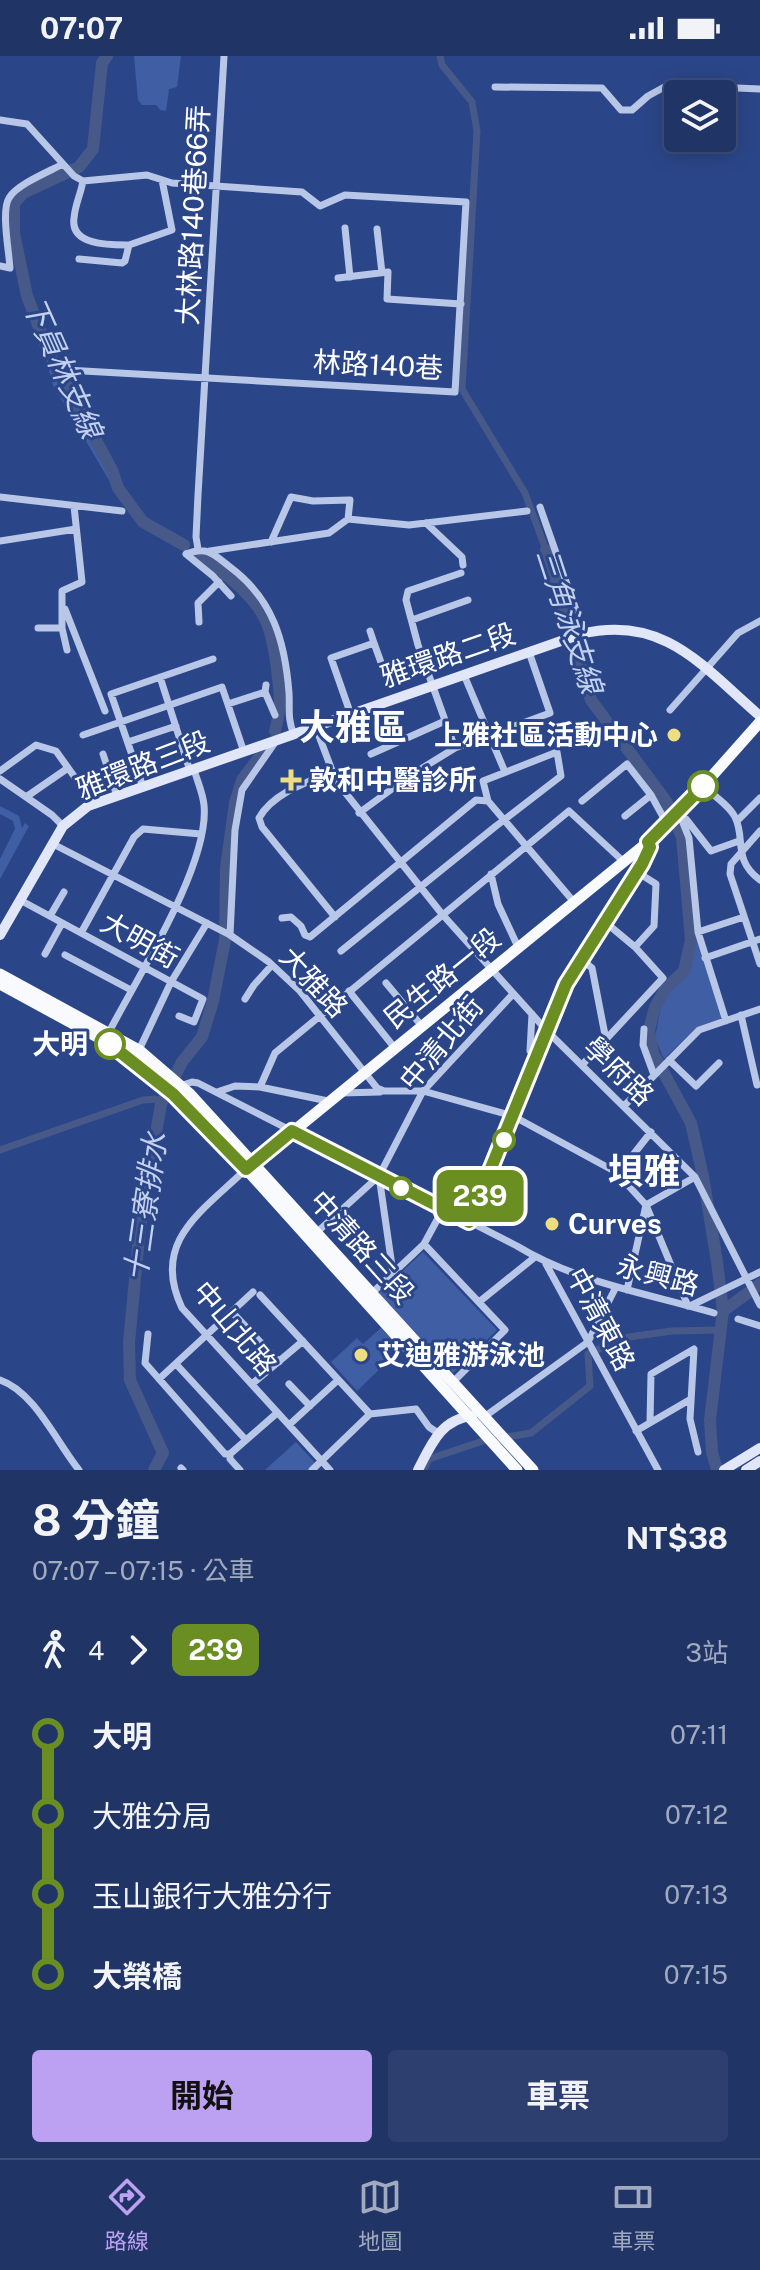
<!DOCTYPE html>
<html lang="zh-TW">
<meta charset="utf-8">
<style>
:root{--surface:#203466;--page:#2d3f6f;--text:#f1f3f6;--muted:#a2aabf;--line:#3d4f7a;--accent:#bca0f2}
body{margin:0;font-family:"Public Sans","Noto Sans TC",sans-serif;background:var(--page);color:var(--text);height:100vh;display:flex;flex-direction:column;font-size:30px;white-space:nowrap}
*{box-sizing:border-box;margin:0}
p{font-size:26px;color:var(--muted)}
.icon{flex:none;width:44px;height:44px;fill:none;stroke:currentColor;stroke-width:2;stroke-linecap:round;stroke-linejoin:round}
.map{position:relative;height:1414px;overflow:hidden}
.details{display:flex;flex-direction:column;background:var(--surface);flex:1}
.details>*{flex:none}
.badge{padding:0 16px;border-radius:12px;font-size:28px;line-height:52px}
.controls{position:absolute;left:664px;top:24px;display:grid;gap:16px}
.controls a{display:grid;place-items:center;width:72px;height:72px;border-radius:8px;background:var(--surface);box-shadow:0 4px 20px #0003,0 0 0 2px var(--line);font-size:40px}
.map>.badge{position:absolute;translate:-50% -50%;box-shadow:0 0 0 4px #fff}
.legs{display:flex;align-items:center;gap:12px;height:88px;padding:0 32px;font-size:26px}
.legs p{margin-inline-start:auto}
.headline{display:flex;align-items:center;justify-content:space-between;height:136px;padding:0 32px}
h1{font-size:44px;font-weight:700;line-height:60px}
.action{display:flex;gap:16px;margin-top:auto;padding:16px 32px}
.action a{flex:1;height:92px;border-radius:8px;background:var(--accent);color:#111;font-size:32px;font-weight:700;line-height:92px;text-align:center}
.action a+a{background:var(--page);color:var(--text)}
ul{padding:0 32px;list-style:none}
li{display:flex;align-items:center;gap:28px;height:80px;font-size:30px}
li i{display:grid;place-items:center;width:12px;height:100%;margin:0 10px;background:currentColor}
li i::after{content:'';width:20px;height:20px;margin:-10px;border:6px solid;border-radius:50%;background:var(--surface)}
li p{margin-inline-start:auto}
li:first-child i{background:linear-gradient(#0000 50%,currentColor 0)}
li:last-child i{background:linear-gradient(currentColor 50%,#0000 0)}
.status{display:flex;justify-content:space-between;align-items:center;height:56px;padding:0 40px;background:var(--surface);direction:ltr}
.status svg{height:22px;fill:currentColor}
.tabs{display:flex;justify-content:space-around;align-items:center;height:112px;border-top:2px solid var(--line);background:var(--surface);font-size:22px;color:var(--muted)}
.tabs a{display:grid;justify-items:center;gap:4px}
.tabs .selected{color:var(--accent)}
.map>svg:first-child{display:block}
</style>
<div class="status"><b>07:07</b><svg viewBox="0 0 49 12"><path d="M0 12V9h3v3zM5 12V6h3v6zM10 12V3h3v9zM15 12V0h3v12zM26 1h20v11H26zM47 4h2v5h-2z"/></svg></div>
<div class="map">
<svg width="760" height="1414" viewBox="0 0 760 1414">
<rect width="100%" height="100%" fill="#2b4688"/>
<path fill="#405ea4" d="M134,0H181L177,31L169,33L166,55L160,54L156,49H142L138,44Z
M49,305L100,397L120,443L53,329L47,307Z
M0,750L19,760L22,772L25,767L29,770L0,823V803L15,773L13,765L0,758Z
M697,877L723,958L721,963L697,971L664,1003L655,982L661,950L671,934L691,911Z
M423,1196L497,1274L453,1317L379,1237Z
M381,1272L391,1283L378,1294L388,1305L357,1335L331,1306L357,1282L363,1288Z
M296,1386L316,1408L309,1414H265Z"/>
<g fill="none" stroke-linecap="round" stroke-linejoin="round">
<path stroke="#465989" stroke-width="7" d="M440,0L442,9L472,46L477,75L462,333L525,437L546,494
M0,1094L143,1044L155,1043L161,1048
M494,1383L531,1377L590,1330L588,1298L622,1282L672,1275L721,1274
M424,1414L429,1403L486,1384"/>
<path stroke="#465989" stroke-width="12" d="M107,0L102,7L93,93L79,111L23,137L14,148V177L27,240L48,295L112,414L118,432L143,466L184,489
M546,494L591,644L666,745L682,781L691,884L684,915L666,932L655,951L649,974L653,997L691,1067L703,1120L717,1206L723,1255L710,1364L712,1396L717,1414
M199,498C223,517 258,540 268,570C273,583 275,599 277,613C280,638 282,650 275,675
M723,1255L760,1228
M154,1414L163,1397L130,1324L129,1287L140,1170L161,1048L182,1006L202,981L213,945L225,884L226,812L235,747L242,724L264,695"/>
<path stroke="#b8c6e8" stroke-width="7" d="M495,31L602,32L621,54H632L648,40L668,29L760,33
M0,64L27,68L74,120L83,125L147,119L172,127L302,136L320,150L345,139L466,146L455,336L66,314
M83,125C81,137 75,149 74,162C70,190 111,189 129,189
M345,172L350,221
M377,173L382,217
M79,203L122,207L125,205L129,189L172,174L162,124
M0,210L10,212C9,195 1,155 9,142C16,129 50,115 63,108
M338,222L388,216L387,243L461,248
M0,441L122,455
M540,451L584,577
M426,467L462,501L463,509
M0,485L76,473
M271,486L291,441L313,445L350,444L348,463
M198,493L196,481L198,439L224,0
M210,495L329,477L348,463L409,469L527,455
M186,498C208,490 213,498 230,511C273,543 285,585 289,637C290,654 287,661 294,679
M186,498L213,520L231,540
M65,553L105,655
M412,564L468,544
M199,566L198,547L219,526
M38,572H62
M370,575L374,587
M67,594L62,572V535L82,526L74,450
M464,619L505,716
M160,621L190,715
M266,629L265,636L275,659
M228,648L265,636
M670,654L738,577L760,565
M351,659L331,602L374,587L383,612
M316,672L336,725L442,858L548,976L695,1121L760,1249
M83,679L222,631L244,696
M128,686L176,670
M455,692L418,589L406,544L408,535L461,517
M103,698L117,740
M371,698L445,665
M0,715L36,689L56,695L94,748
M332,716C307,726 273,737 259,762L262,771L335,861
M0,723L52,759L63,770
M703,730C713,739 729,749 735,761C746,783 732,803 760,824
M143,731L111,638L213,603
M26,741L68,712
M582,745L627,708L651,739L667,768
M359,757L411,719L455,692L550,657L529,596
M679,757L689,782L698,876L726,965
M625,760L651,739
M686,763L711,795L739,785
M737,765L760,742
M760,775L731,808L730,818L760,908
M53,788L230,879L269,906L300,935L377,1032L384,1035H423L513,1060L616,1116L646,1149L688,1250
M491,818L498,848L518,891
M20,844L203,943L194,966L179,960
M50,860L64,836
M282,862L291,861L301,870L305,879L310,881L476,744L488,745
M698,876L744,861
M81,877L134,781L143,773L201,778
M230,879L235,774L242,734L276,685
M635,891L654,870L656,828L637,816
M341,895L496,770L504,764L561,720L557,696L483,725L488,745L574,846
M45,898L62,867
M65,899L131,934
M705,902L760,883
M582,904L592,912L606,984
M386,927L421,969
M349,935L394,991
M245,943L254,929L272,909
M532,958L530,995L537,1003
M741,959L757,1029
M644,973L643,989L654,1019
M109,976C137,922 210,808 204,749C203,737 197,725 194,713
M139,994L171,926L207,867
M669,1004L696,1030L719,1007
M582,1009L663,922L635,891L605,866
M180,1030L192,1026L198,1027L517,1190C578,1227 646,1237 714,1257
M260,1031L275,997L569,755L624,806
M217,1036L235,1030L260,1031L328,1045
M341,1037L380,1036
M624,1050L699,974L760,953
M246,1113C203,1155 150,1185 182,1252L330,1414
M618,1118L651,1076
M379,1120L393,1217
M469,1166L566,928L642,808L650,791L648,786
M316,1177L379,1120L423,1035L513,938
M424,1188L505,1274L453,1326
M546,1208L658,1414
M627,1234L646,1149L695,1121
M371,1238L424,1188L443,1153
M260,1239L370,1358
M479,1246L535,1201
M690,1250L760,1216
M232,1256L279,1306
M738,1263L760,1270
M148,1278L145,1307L225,1398H230
M176,1308L246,1384
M159,1323L253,1236
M0,1324C34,1335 57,1387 79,1414
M252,1328L303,1285
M289,1328L310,1350
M370,1358L416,1353L429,1371L438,1377
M484,1361L588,1286L616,1231
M650,1366L651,1318L694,1293L690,1363L698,1396
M289,1369L338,1324
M636,1375L691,1343
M230,1398L277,1357
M230,1398V1403L240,1414
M181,1412L183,1414
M312,1414L370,1358"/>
<path stroke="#e1e7f8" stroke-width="10" d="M0,879L63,770L88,750L581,578C664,558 703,611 760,660
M418,1414C431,1389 441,1363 472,1360
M724,1414L760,1392
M746,1414L760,1405"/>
<path stroke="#f9fafe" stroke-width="11" d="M0,918L139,994L190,1038L533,1414
M0,928L121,994L173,1038L246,1113L517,1414
M247,1113L648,786L680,756L760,666"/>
</g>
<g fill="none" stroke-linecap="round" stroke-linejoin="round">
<g stroke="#fff" stroke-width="18">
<path id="line-1" d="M110,988L173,1038L246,1113L292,1075L469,1166L566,928L642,808L650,791L648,786L703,730"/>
</g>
<use href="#line-1" stroke="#6b8e23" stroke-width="12"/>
</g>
<g fill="#eede7f" stroke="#2b4688" stroke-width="3">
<circle cx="674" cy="679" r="8"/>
<path d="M287 712h8v8h8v8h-8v8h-8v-8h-8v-8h8z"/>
<circle cx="552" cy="1168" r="8"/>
<circle cx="361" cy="1299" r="8"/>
</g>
<g fill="#fff" stroke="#6b8e23" stroke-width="4">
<circle cx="703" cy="730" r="14"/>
<circle cx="110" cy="988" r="14"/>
<circle cx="504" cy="1084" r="10"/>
<circle cx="401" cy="1132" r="10"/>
</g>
<g text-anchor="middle" stroke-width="6" stroke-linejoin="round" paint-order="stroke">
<g font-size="28" fill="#fff" stroke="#2b4688">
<text transform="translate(193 159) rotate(-87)" y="10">大林路140巷66弄</text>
<text transform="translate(378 309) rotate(3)" y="10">林路140巷</text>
<text transform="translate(448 599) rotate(-19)" y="10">雅環路二段</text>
<text transform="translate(143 709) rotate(-21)" y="10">雅環路三段</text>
<text transform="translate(140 884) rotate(29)" y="10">大明街</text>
<text transform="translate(442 922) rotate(-39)" y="10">民生路一段</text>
<text transform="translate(314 926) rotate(47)" y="10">大雅路</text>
<text transform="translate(441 987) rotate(-50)" y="10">中清北街</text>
<text transform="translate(619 1015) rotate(44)" y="10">學府路</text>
<text transform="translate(362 1191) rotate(48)" y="10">中清路三段</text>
<text transform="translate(658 1219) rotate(15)" y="10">永興路</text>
<text transform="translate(601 1263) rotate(62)" y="10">中清東路</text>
<text transform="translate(235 1272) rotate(50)" y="10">中山北路</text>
</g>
<g font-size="28" font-weight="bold" fill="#fff" stroke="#2b4688" text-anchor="start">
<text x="658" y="689" text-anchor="end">上雅社區活動中心</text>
<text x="309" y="734">敦和中醫診所</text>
<text x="568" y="1178">Curves</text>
<text x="377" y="1309">艾迪雅游泳池</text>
</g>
<g font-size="28" font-weight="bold" fill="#fff" stroke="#2b4688" text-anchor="end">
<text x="88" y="998">大明</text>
</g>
<g font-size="30" font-style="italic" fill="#c3d1ef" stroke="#2b4688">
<text transform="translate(62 312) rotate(66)" y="10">下員林支線</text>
<text transform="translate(569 565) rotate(72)" y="10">三角泳支線</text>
<text transform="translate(146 1151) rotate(-82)" y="10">十三寮排水</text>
</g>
<g font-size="36" font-weight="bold" fill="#fff" stroke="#2b4688">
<text x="353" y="684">大雅區</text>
<text x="644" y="1128">垻雅</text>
</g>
</g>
</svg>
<div class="controls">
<a><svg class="icon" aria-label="layers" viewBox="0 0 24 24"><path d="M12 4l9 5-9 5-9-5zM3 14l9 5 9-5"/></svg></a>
</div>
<b class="badge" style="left:480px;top:1140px;background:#6b8e23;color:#fff">239</b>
</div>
<section class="details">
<div class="headline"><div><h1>8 分鐘</h1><p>07:07 – 07:15 · 公車</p></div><b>NT$38</b></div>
<div class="legs"><svg class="icon" aria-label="walk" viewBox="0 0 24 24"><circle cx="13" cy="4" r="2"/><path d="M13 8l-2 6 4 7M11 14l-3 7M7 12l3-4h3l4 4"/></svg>4<svg class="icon" aria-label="forward" viewBox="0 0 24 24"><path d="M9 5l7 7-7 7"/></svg><b class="badge" style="background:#6b8e23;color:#fff">239</b><p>3站</p></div>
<ul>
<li><i style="color:#6b8e23"></i><b>大明</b><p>07:11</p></li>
<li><i style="color:#6b8e23"></i><span>大雅分局</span><p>07:12</p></li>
<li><i style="color:#6b8e23"></i><span>玉山銀行大雅分行</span><p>07:13</p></li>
<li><i style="color:#6b8e23"></i><b>大榮橋</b><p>07:15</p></li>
</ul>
<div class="action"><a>開始</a><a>車票</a></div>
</section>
<nav class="tabs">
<a class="selected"><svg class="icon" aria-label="directions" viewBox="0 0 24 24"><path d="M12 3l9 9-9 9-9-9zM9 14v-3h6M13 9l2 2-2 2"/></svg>路線</a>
<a><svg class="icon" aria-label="map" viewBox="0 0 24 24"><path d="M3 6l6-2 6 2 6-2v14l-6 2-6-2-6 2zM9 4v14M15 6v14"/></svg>地圖</a>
<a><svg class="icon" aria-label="tickets" viewBox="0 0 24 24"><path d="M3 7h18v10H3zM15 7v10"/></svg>車票</a>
</nav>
